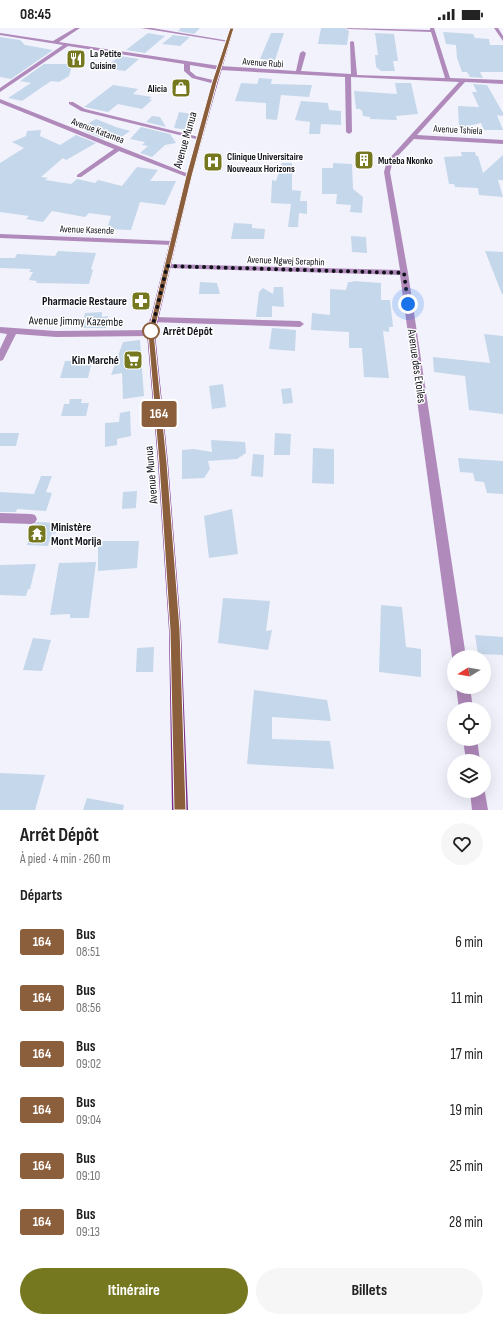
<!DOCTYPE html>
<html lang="fr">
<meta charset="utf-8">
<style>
:root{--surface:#fff;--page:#f6f6f6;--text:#222;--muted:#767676;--accent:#767820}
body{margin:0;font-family:"Sofia Sans Condensed",sans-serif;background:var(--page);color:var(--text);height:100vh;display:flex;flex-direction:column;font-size:15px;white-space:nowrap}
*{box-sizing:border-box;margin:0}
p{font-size:13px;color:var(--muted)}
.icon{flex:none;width:22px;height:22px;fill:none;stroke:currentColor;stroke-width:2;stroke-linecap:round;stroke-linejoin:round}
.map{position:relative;height:782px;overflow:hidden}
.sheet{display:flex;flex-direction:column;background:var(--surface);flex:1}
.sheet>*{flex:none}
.badge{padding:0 8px;border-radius:3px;font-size:14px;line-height:26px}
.needle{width:26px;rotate:259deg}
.tools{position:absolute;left:447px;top:622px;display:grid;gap:8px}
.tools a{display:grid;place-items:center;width:44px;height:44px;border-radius:50%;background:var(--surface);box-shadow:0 4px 16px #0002;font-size:20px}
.you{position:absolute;width:20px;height:20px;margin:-10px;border:3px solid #fff;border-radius:50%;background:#1a73e8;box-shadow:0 0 0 6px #1a73e833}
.map>.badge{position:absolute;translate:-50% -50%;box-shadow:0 0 0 2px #fff}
h2{padding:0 20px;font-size:15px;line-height:36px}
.round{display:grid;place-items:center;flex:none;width:42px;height:42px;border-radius:21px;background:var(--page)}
.overview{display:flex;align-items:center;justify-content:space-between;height:68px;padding:0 20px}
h1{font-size:19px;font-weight:700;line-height:30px}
.primary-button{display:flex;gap:8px;margin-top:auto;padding:8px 20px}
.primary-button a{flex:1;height:46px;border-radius:24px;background:var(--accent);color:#fff;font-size:16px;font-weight:700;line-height:46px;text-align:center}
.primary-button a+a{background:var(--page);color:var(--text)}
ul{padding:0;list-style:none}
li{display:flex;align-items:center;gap:12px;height:56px;padding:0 20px}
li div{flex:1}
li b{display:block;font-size:15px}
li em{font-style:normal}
li .badge{min-width:44px;font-weight:700;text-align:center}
.status{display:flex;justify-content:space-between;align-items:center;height:28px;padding:0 20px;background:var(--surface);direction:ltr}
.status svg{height:11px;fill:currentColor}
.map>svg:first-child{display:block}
</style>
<div class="status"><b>08:45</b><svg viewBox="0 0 49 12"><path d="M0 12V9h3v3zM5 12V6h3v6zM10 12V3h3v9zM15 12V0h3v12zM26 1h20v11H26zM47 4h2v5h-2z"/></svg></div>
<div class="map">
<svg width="503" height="782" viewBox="0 0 503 782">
<rect width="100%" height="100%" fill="#f2f2fc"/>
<path fill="#c5d7ea" d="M181,0H200L194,6L178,3Z
M321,0H345L349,3L347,17L318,16Z
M443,4L473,6L475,10L489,11L490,17H503V44H480L483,50L470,49L467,44H462L457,30L456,17L446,16Z
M148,5L165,8L145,25L126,22Z
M271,5H284L275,32L260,31Z
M375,5L394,6L398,33H393L395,43H381L376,39L375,27H378Z
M173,7L190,9L180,18L162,16Z
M0,9L20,12L25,17L53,22L11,51L0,49Z
M120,28L139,31L125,43L104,40Z
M44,36H69L72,38L69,48L59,54L51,53L22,73L8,70L31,55L20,53Z
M259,50L272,51L271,56L312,57L309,69L281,67L277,92L266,91V75L235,73L241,55L257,56Z
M395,55H411L418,86L396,88L397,92L370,91V89L363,88L362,83L360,81H356L354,63L397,66Z
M473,56L487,57L503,85V88L497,87L503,102H484L481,95L459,100L458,78L479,79L472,64H477Z
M113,57L138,61L133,66L152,69L149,71L152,72L142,81L118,76L108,84L84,79Z
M301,73L328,75L329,82L341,83V97L321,96L320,106H309L310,94L295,92Z
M179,84L192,86L188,102L174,100Z
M152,88L160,89L166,99L146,94Z
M96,91L116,99L130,103L120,110L109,108L104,111L84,103L88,101L82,99Z
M141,99L170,106L176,115L165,117L152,129L140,125L148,118L142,117L145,114L130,111Z
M41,102L40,108L60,117L76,107L96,115L66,132L63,130L41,149L48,150L45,152L71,156L77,151L95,155L98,152L122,158L137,139L158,142L150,153H176L165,177L140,174L131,202L107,201L111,188L89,185L85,189L52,183L43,194L26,191L29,188L0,184V135L24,120L12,114L26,108L27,103Z
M461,124H475L476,128H478L483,145L503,127V152H498L503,169L479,167L478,160L455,159L454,156H449L444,129L462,128Z
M282,135H292V165V162L301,163L300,173H307V186L299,185L298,199H288L291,176L271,175L272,152L276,153Z
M333,135L352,136L353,161L363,169L362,185L350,184L351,177L336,176L337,166H322V140H333Z
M234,195L252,196V200L265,201L264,211H231Z
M351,208L366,209L367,225L352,224Z
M58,223L96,225L91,241L93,242L89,256L36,255L37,253L29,252L33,244H29L31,241L0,240V230H15L17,226L55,228Z
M485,223L503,224V266H502Z
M354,253L381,255V272H390L393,299H389V304L383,303L389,350L364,349L362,320H349V304L311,302L312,285L330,287V261L346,262L348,254H352Z
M200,254L217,255L220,266H199Z
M274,259H283L284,279L272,278V289H256L259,264L263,260L273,266Z
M102,284V289L108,288L106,300H81L85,285Z
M272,300L296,302L295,323L269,321Z
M484,306L503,308V386L469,382L465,348L434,344L433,329L490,335Z
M140,312L144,368L123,371L122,345L111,347L123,314Z
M65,333H92L88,350H60Z
M223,356L226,379L212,381L209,358Z
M291,360L293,375L283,376L281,361Z
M70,371H82L81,375H89L86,388H61L64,376H69Z
M130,383L131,408L117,411V417L105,419V395L119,394L120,385Z
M0,405H19L16,418H0Z
M275,405L291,406L290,427H274Z
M211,412L245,414L246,425L237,431L208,433L210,441L204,450L182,451V422L194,421L212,424Z
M313,420L334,421V456L312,455Z
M253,426L264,427L263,449L251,448Z
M458,430L503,433V466L487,465L484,454L475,453L473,445L460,444Z
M41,448H52L46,464L52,465L46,483L17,481L16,484H0V464L34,466Z
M137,463L136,480L122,481L123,464Z
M232,481L238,526L209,530L204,488Z
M37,494L59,495L55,506L52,505L48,518L27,517L34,497Z
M98,513H139L137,540L98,543Z
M96,534L89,590H70V586L50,587L59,535Z
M36,536L30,561H28L26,568L0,567V537Z
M223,570L270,573L266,603L272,602L268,622L218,615Z
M381,577L402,579L406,619L421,621V649L379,644Z
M475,607L503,609V627L478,626Z
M33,610L51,612L42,643L23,642Z
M154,619L153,644H136L137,620Z
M254,662L327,672L331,693L272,689V711L330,713L334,741L247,736Z
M0,745L45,747L35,782H0Z
M87,770L124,777L123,782H83Z"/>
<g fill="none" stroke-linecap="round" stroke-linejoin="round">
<path fill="#b18abc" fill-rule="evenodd" d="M75,0H80L59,14L220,38L296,43L300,25L303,23L306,25L301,43L351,46L350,14L352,13L354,14L357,47L445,50L431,4L348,1L346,0L430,2V0H434L450,50L503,52V56L465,54L417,107L503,112V116L414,111L393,133L390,144L408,245L466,629H454V633L452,629L400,247L167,240L163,238L167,236L400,242L384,144L387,133L459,54L351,49L352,104L349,106L346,104L345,49L220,42L190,37V43L196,48L217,53L218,54L215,56L192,50L184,43V36L68,18L0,64V60L63,17L0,7V5L53,13Z
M141,0H152L230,13L228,14Z
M494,0H498L503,8V13Z
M0,71L191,147L192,148L187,149L119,123L81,149H77V147L114,121L0,75Z
M69,74H73L85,81L203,110L200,112L81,83L69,76Z
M0,206L172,213L176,215L172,217L0,210Z
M153,289L300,293L304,296L300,299L150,294L149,292Z
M0,299L56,303L151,302L155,305L151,308L56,309L16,306L3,332L0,333V321L7,306L0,305Z
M0,485L31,486L35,487L37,491L35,495L31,496L0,495Z
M456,659H470L473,681H459Z
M463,711H477L480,733H466Z
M484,759L488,782H472L470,763H484Z"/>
<path fill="#762b88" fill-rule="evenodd" d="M230,0H234L218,54L192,148L155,305L168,435L181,602L188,782H172L169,602L158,435L147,305L186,148L212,54Z"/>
</g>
<path fill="#8b5e3c" stroke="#fff" d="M230,0H234L217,54L192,148L154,305L167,435L180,602L186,782H174L170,602L159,435L148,305L186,148L212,54Z"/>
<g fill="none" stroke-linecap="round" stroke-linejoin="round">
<path stroke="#11121a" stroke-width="4" stroke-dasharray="0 7.2" d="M151,303V305L167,238L404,245L408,276"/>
</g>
<defs>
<g id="restaurant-square" transform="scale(1)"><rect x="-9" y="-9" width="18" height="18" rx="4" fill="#767820" stroke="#fff"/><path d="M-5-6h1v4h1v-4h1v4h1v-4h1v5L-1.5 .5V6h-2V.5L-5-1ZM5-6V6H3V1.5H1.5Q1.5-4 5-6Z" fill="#fff"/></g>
<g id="shop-square" transform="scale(1)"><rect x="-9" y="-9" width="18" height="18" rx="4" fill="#767820" stroke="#fff"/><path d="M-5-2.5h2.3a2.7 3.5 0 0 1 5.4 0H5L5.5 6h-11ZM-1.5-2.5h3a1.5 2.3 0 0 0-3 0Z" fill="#fff"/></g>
<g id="building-square" transform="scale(1)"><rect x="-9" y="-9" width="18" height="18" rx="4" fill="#767820" stroke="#fff"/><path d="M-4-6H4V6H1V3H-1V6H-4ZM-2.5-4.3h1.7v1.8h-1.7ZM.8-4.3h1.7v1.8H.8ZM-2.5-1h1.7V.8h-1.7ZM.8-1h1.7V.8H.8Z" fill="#fff"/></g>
<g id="hospital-square" transform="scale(1)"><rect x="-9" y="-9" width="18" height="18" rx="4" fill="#767820" stroke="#fff"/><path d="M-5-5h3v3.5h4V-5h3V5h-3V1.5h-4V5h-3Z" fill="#fff"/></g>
<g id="pharmacy-square" transform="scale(1)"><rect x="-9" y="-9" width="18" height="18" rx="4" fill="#767820" stroke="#fff"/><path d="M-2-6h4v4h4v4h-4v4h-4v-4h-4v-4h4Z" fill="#fff"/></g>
<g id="supermarket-square" transform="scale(1)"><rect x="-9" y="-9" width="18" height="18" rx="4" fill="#767820" stroke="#fff"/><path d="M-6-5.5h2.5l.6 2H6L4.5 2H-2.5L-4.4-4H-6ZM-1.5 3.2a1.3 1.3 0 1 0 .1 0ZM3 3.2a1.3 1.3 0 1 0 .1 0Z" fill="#fff"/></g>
<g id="temple-square" transform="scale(1)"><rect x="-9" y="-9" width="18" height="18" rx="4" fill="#767820" stroke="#fff"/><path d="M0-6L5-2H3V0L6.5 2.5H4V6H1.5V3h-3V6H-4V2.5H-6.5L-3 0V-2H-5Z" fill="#fff"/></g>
</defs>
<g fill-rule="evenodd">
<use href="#restaurant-square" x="76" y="31"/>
<use href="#shop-square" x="181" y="60"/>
<use href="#building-square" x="364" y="132"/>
<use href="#hospital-square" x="213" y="134"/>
<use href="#pharmacy-square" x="141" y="273"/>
<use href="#supermarket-square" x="133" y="332"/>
<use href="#temple-square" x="37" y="506"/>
</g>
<circle fill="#fff" stroke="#8b5e3c" stroke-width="2" cx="151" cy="303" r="8"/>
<g text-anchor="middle" stroke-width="3" stroke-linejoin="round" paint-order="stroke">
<g font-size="10" font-weight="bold" fill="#11121a" stroke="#fff" text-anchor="start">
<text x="90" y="29">La Petite<tspan x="90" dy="12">Cuisine</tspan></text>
<text x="167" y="64" text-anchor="end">Alicia</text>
<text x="227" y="132">Clinique Universitaire<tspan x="227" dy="12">Nouveaux Horizons</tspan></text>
<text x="378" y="136">Muteba Nkonko</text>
</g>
<g font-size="10" fill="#11121a" stroke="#fff">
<text transform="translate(263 34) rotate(4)" y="4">Avenue Rubi</text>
<text transform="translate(458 101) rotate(3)" y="4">Avenue Tshiela</text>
<text transform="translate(98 102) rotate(21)" y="4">Avenue Katamea</text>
<text transform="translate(87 201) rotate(2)" y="4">Avenue Kasende</text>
<text transform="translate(286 232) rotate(2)" y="4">Avenue Ngwej Seraphin</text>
</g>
<g font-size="12" fill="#11121a" stroke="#fff">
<text transform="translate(185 112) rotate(-74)" y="4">Avenue Munua</text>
<text transform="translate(76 293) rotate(1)" y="4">Avenue Jimmy Kazembe</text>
<text transform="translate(417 338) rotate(82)" y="4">Avenue des Etoiles</text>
<text transform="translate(151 447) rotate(-95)" y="4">Avenue Munua</text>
</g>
<g font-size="12" font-weight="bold" fill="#11121a" stroke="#fff" text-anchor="end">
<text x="127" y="277">Pharmacie Restaure</text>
<text x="119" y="336">Kin Marché</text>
<text x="51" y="503" text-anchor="start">Ministère<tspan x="51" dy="14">Mont Morija</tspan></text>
</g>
<g font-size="12" font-weight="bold" fill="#11121a" stroke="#fff" text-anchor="start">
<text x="163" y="307">Arrêt Dépôt</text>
</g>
</g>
</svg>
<div class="tools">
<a><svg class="needle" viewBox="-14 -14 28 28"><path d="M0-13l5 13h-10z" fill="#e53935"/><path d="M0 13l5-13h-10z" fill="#767676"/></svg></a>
<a><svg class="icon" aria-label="locate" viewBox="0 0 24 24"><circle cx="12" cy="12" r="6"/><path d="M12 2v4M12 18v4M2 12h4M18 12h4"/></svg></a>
<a><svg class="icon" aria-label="layers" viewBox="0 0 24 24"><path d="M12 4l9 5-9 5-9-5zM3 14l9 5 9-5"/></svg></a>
</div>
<div class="you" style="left:408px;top:276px"></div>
<b class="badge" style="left:159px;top:386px;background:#8b5e3c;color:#fff">164</b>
</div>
<section class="sheet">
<div class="overview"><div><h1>Arrêt Dépôt</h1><p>À pied · 4 min · 260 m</p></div><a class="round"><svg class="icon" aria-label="heart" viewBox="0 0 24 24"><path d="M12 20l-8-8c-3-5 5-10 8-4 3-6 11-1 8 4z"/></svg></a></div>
<h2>Départs</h2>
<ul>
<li><span class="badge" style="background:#8b5e3c;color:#fff">164</span><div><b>Bus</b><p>08:51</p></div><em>6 min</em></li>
<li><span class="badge" style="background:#8b5e3c;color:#fff">164</span><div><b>Bus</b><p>08:56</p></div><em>11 min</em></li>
<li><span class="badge" style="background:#8b5e3c;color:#fff">164</span><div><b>Bus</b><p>09:02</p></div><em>17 min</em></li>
<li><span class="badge" style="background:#8b5e3c;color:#fff">164</span><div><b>Bus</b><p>09:04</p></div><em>19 min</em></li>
<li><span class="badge" style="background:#8b5e3c;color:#fff">164</span><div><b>Bus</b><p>09:10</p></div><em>25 min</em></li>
<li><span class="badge" style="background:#8b5e3c;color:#fff">164</span><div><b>Bus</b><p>09:13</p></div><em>28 min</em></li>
</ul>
<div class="primary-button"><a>Itinéraire</a><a>Billets</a></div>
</section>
